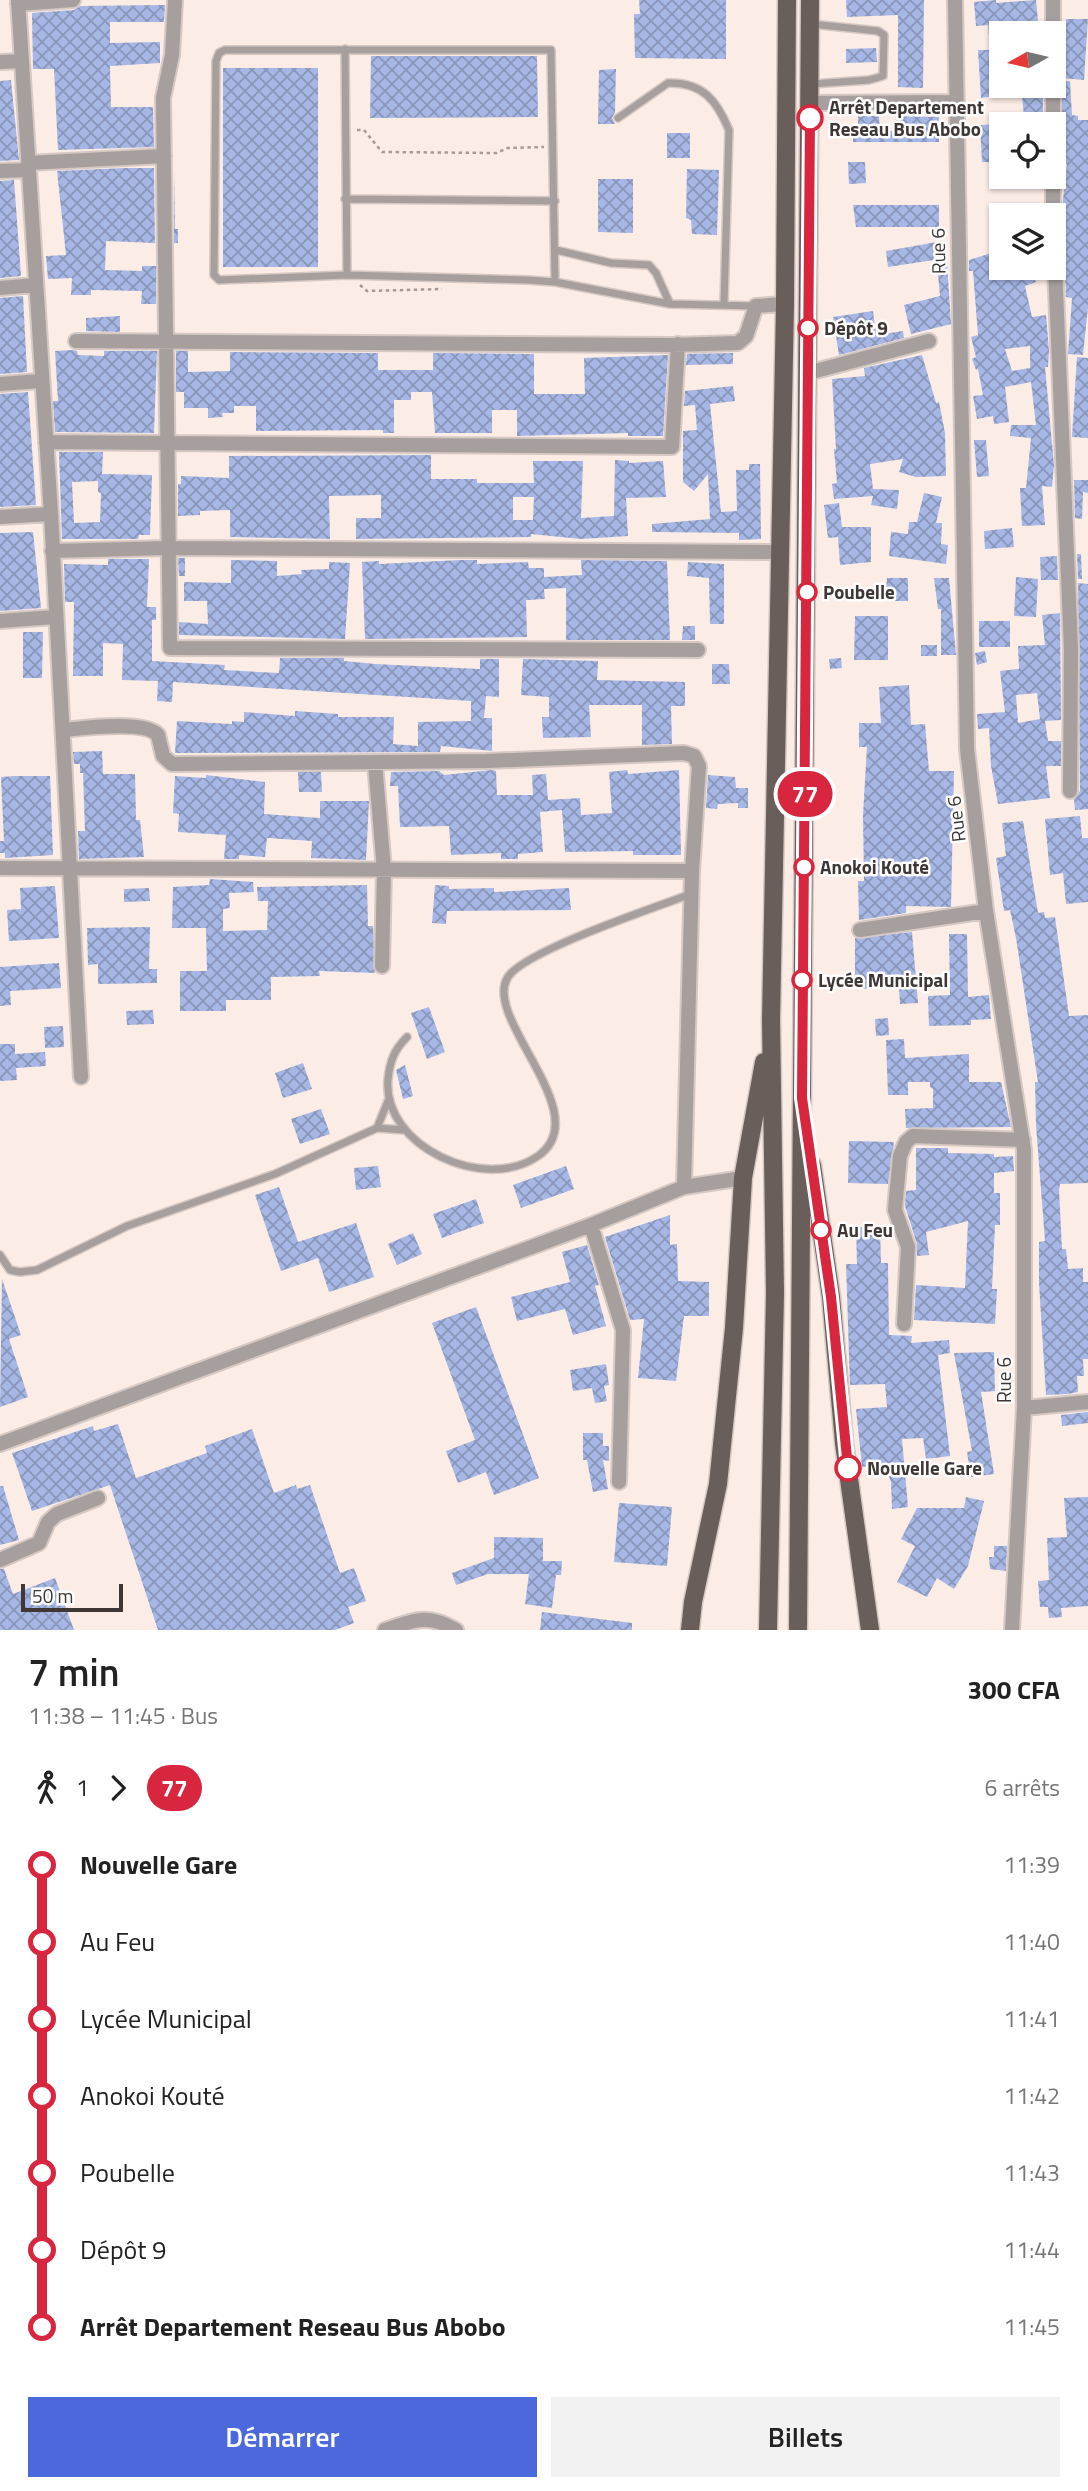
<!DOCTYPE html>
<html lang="fr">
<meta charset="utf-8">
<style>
:root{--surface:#fff;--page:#f2f2f2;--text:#222;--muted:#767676;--accent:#4b69dd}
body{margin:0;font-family:"Titillium Web",sans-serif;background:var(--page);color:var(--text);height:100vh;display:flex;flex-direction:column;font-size:26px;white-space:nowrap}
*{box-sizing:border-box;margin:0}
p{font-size:23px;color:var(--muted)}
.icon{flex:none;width:38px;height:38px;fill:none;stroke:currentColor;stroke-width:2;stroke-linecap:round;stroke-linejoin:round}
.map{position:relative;height:1630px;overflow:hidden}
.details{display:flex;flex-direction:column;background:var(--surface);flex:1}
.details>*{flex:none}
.badge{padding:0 14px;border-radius:23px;font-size:24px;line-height:46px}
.needle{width:46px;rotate:262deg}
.controls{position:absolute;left:989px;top:21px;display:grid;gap:14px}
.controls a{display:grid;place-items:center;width:77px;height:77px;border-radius:0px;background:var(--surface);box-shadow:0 2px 5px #0004;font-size:35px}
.scale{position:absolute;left:21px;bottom:18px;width:102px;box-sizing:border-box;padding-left:7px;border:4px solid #3e3735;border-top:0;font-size:19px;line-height:24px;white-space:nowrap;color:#3e3735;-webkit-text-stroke:5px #fdfdfd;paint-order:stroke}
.map>.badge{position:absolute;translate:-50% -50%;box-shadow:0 0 0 4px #fff}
.legs{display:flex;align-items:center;gap:10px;height:77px;padding:0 28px;font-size:23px}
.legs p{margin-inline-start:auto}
.summary{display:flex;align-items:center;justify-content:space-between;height:119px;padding:0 28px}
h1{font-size:38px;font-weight:600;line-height:52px}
.primary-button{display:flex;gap:14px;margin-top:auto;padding:14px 28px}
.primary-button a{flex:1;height:80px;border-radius:0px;background:var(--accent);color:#fff;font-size:28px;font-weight:600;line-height:80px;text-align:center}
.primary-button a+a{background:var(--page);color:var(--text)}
ul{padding:0 28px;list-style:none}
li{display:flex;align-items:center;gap:24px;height:77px;font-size:26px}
li i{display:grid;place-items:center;width:10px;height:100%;margin:0 9px;background:currentColor}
li i::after{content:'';width:18px;height:18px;margin:-9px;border:5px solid;border-radius:50%;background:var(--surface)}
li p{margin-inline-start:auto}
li:first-child i{background:linear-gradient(#0000 50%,currentColor 0)}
li:last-child i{background:linear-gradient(currentColor 50%,#0000 0)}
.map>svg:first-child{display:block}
</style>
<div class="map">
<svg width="1088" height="1630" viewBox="0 0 1088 1630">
<defs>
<pattern id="building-cross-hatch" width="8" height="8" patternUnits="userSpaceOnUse" patternTransform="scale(1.75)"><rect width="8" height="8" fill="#a6b7e5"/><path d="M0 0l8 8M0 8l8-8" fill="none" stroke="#8996ba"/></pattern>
</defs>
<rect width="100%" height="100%" fill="#fcece6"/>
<path fill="url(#building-cross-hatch)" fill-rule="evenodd" d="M639,0H726V59L635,58L634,14H640Z
M846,0H924L923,88L898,87V15L847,17Z
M996,0V3L1036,0L1038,21H1030L1031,33H1001V46L990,47L988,25L976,26L974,2Z
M165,5L164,22H110V43L160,42V63L110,66L111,107H153L154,147L58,150L54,69H33L32,13L74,10L80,6Z
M1066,19H1088L1084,80L1062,78Z
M876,48L877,62L846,63V49Z
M978,50H993V75H1001V95L981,98Z
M371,56H537L538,117L370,118Z
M223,68H318V267H223Z
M616,69L615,112L612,118L615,124H598L599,70Z
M11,80L19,160L0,161V81Z
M1070,81L1072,115L1078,116V120H1088V307L1083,355L1068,354L1072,298L1066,297L1063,226H1060L1067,164H1060L1062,82Z
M1029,86H1043V115L1024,117L1022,95L1030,94Z
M858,116H879L880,131H895L896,116L939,117V142H853V126H858Z
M1001,124V162H982L980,125Z
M667,133H690V158H667Z
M848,162H865L866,183L849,184Z
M125,168H154L155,243L106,241L105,270L142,271V266H156V304H141L142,291L91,290V295H71L72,278L48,279L46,256L66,255L57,171Z
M174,169L175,229H178V243H174Z
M687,169L719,170L717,235L692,234L691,220L686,218Z
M598,179H633V233L598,232Z
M14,180L21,276L0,278V181Z
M853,205H939V227H856Z
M937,242L940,259L888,267L886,251Z
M1001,250V268H1030L1036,282L1025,286L1032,317L1046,315L1049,351L1048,367H1045L1054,465L1052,487L1042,486L1045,525L1022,526L1020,488H1026L1031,438L1010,436L1011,425H1036L1031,382L1005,387L1009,422L994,424L993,416L977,419L973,396L983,395L978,369L976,370L972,359L976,357L971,337L978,335L973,271H969V260ZM1030,346V368L1012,371L1005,349Z
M937,263H947L951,324L911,334L904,305L940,296Z
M23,296L27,372L0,374V298Z
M873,311L876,335L903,331L904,338L839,355L833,317Z
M120,316V332L86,331V318Z
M73,350L77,351L78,355L104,356V351H157L154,433L55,432L53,401H58L55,351Z
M176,351H188V372L230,371V352L378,353V370H433V353L534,354V394H585L584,358L668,355L663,436H628V433L517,436V410H492V433H435L432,392H411V400H394V433H383V430L256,431V406H234V413H222L223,417L208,418V408H184V392H176Z
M733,353V364L686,365L687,354Z
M922,355L936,403L939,402L945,433L946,476L916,477L899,472L903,459L870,464L873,489L899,490L897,509L871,505L873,496L834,499L832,484L837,483L834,449H836L832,379L865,376L864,368Z
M1077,357L1088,358V438L1072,437Z
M733,386L735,401L710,404L721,512L737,511L736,470H749V464H760L761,539L739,540V533L652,532V524L710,519L708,474L694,491L683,482V431L697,430L695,405L684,406L685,391Z
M28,392L36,505L0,507V394Z
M974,440H986L989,476L977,477Z
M59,452H103L102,474L152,475L150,535H139L138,539H62ZM98,481V492L101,493L100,522L74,523L72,482Z
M431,455V479H477V483H534L533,461H583L581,518L614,516L615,460L629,461V463L663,461L666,497L626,498L628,536L581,539L531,534V537L356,539V518H381V495L329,496L330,539L230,537V510L200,511V515L178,516V484H181V476L229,478V456ZM513,497H534L533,520H513Z
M1074,480H1088V493L1083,492L1082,519L1075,518Z
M924,493L942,497L936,523H942L941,544L948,545L946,564L889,556L891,532L908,534L909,522H917Z
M839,503L842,527H871V562L840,565L838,537L828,538L824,505Z
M1012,528L1014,547L985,549L984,531Z
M33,532L41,608L0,611V533Z
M1077,554H1081L1082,579H1078Z
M1057,556L1058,580H1041L1040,557Z
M178,558H185V576H179Z
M108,559H149L147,607H156V620H152V661L225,665L224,670L279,673L280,658H344V661L375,664L480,669V659H499V697L486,696L484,718H492V751L441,746L440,752L175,753L177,721L232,724V721L244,722V712L295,716V711L338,714V717H394L393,744L418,746V722L471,721V701L173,682L172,702L157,701L158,681L122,680L123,644L103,643V676H73L74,602H65L64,564L108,565Z
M231,560L277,561V576L302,574L301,570L329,569V562L350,563L345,639L179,635V622L208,624L207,601H184V582L231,583Z
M461,560H477V564L528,562L529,568H544V577L582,575L581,560L667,561L670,640H566V588L544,589L545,599L526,600L527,637L365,639L362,562L379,561V564Z
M688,562L724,564V624H710L709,578L687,576Z
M1016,577L1038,579L1036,617L1014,616Z
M887,578H908V601H895V588L886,589Z
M934,578H949L956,655H941V609H938Z
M1078,583L1088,584V809L1075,810L1074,799L1080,791Z
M1060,613L1061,720L1045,721L1048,741H1061V766H1046L1050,798L998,804L991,766L989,728L978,729L977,714L1005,712L1000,671L1019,669L1018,646L1045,645L1042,615ZM1037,693L1040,719L1018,723L1016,695Z
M855,616H888V660H854Z
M979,621H1010V647H979Z
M683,626H695V640H682Z
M23,632H43L42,678H23Z
M921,645H937V656H921Z
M985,651L987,662L977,665L975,653Z
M841,658L842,668L830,669L829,659Z
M523,659L598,661L597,680L685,682V706H671L672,744L642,745V705H589L591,737L543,738L542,717H549V697L521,695Z
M712,664H729L730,684H712Z
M909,685L911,725L925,724L929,771H954L951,907L906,906V913L859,920L858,881H864L863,815L867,747H859V723H881L879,687Z
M102,751L103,774H135L136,820H140L144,857L79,859L78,831H85L83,773H80V764H74L73,752Z
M492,770L496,771L497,795H533L532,775L546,774L548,800L580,798L581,815L612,813L609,772L627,770L628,774L679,770L681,855H633V851L565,852L562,810L540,812L543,852L518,854V859H501V853L451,855L449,826L400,827L398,786H390L391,772L439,771L444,775Z
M298,772H321L322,792H299Z
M206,775L265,782L264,814L320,818V801H369L366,860L311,858L312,841L267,838L265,857L239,855V859H211H224L226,835L178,832L179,814L173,813L175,776L206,778Z
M708,775L735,777L736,788H748V808H738V803L718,804L717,809L706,808Z
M15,776H50L53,855L5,858V853H0V841H4L1,777Z
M1080,816L1082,838H1088V902L1066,904L1063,873L1050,875L1045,819Z
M1023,821L1038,913L1044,912L1045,918L1055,917L1069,1016L1088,1015V1183L1060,1184L1059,1190L1062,1249H1066L1068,1269L1083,1268V1282H1088V1359H1083L1084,1376H1077L1078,1392L1068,1394L1046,1395L1039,1283V1242L1045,1241L1036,1125L1035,1082H1038L1016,938L1010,910L1004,911L996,858L1006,856L1002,823Z
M210,879L253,882L254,892L229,893L230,908L223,909V931L267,930L268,901H258L257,887L367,885L368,926H373L375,973L319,971L320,976L271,977V1000H226V1011H180V971H207L206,928H172L173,887L209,885Z
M435,885L449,886V889L494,888V892L569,888L571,910L447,911L446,924L432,923Z
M55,886L59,938L9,941L7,910L21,909L20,888Z
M149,888L150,901L124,902V889Z
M150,927L149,969H157V983L98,984V964L88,965L87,928Z
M912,932L918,1003L900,1004L899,988L855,989V938Z
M949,934H967L968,997L989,995L991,1019L971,1020V1025L929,1026L928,996L950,995Z
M59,963L61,988L10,991L11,1005L0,1006V967Z
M429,1007L445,1052L427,1059L411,1013Z
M153,1010L154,1024L127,1025L126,1011Z
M888,1018L889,1035L876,1036L875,1019Z
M63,1026L64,1047L45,1048L44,1027Z
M904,1039L905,1058L969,1054V1082H1001L1011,1127L906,1128L905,1109L933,1108V1089L930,1087V1082H908V1095H888L886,1040Z
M0,1044H15V1054L45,1052L46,1066L16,1068L17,1080L0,1081Z
M303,1063L312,1089L283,1098L275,1073Z
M405,1065L413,1096L403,1099L396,1070Z
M321,1109L330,1134L300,1144L291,1119Z
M849,1141L894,1142L888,1184L848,1183Z
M916,1148H948V1153L994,1154V1157L1013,1156L1014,1171L994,1173V1193H1000V1225H995L992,1289H997L995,1324L914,1320L916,1285L965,1288L968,1221L926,1232L929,1255L917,1256V1244L905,1206L906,1191L916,1190Z
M378,1166L381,1187L356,1190L354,1168Z
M566,1166L574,1189L521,1208L513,1185Z
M279,1187L298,1242L356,1223L374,1277L329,1292L318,1258L281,1271L255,1195Z
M476,1199L484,1223L442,1238L433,1214Z
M670,1215V1245L677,1244L678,1281L709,1282V1316H684L676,1381L638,1378L644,1319L630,1320L605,1237Z
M856,1227H880L881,1263H888L889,1335L912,1336L911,1343L949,1340L950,1353L938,1355L950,1456L926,1459L923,1438L902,1439L908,1507L892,1509L891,1482L884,1464L862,1467L856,1409L887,1407L885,1384L850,1385L846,1264H857Z
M413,1233L422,1254L397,1265L388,1244Z
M587,1245L599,1285L595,1286L606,1326L573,1335L565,1309L517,1321L511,1297L570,1282L562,1252Z
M2,1279L21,1335L9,1339L28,1397L0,1407Z
M476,1307L539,1478L494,1495L486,1472L458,1483L446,1451L475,1440L432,1323Z
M994,1352L995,1391L981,1392L994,1474L971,1477L967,1452L972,1451L954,1353Z
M606,1364L609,1385L604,1386L607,1401L595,1403L592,1388L573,1391L570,1370Z
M1088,1412V1423L1062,1426L1061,1415Z
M118,1424L136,1478L207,1453L205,1446L252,1429L274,1493L296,1485L297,1489L310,1485L340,1573L354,1568L366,1601L348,1607L354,1623L335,1630H158L110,1485L32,1511L12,1453L93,1426L94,1431Z
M583,1433H603V1446H609V1461L603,1460L608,1489L593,1492L587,1460H583Z
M0,1486H3L19,1540L0,1545Z
M966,1497L984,1501L968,1566L954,1589L937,1578L927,1597L897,1582L915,1546L901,1539L917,1508H964Z
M1088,1497V1606L1061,1608L1062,1617L1049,1618L1048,1607H1040L1038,1581L1049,1580L1047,1538L1067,1537L1064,1498Z
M619,1503L672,1507L667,1566L614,1562Z
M494,1537L543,1538V1561H562L561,1575H556L552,1608L525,1604L529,1574H488L456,1585L452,1573L494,1558Z
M994,1546H1007L1006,1571L990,1569L989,1557H994Z
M0,1569H4L13,1594L55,1578L74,1630H0Z
M542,1612L632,1623V1630H540Z"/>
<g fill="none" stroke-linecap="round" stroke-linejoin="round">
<g stroke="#d6c8c3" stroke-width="10">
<path id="service" d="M811,24L878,31L884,35L883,76L869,80L812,84
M345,49L347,275
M618,118L668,83C703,82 717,101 729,130L724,304
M345,199L555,201
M556,250L611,263L649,265L656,273L670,304
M555,282L551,50H225L219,53L216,61L214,275L219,280L347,275L528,280L555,282L670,304L756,306
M407,1037C394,1050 390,1061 388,1079C382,1147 485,1193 538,1156C598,1114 481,1018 508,977C524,951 656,907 691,894
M377,1128L388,1101
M0,1255L10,1270L20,1272L37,1270L127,1226L275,1174L377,1128L404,1130"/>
</g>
<g stroke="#d6c8c3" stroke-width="18">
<path id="minor" d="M18,0L51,514L81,1077
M175,0L172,55L163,98L170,648L698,650
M955,0L967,749L986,911L1024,1150V1408L1012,1630
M18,4L73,0
M1053,33V0
M0,62L21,61
M810,103L957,102
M1053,124V86
M28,163L164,156
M0,171L28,170
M1053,215V177
M1054,243L1071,649L1070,791
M0,288L35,285
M76,341L672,345L738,343L746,336L756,306L785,304
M808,373L929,341
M0,384L40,381
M46,442L672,447L678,344
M0,517L51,514
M52,551L168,548L779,552
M0,621L54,617
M63,730C83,728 145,720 158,735L163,756L172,764L487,761L684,753L694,756L699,766L692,871L684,1187
M375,763L384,870L382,966
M0,868L692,871
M860,930L986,911
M591,1225L623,1330L619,1482
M904,1324L908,1247L895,1210L896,1198L900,1156L906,1142L913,1136L1023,1140
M1024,1408L1088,1402
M0,1444L591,1225L684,1187L743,1178
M0,1560L39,1543L48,1522L57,1514L98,1498
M385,1630C416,1620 426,1613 456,1630"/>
</g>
<g stroke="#d6c8c3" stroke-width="21">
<path id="primary" d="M812,1165L831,1297L844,1443L870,1630
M690,1630L693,1602L718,1484L734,1328L743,1178L764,1062
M768,1630L775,1293L771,1020L785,304L787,0
M798,1630L810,0"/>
</g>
<path stroke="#a69a96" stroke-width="2.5" stroke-dasharray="3.5 3.5" stroke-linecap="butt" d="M357,130H364L382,152L497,153L507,148L544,147
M360,285L367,291L442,289"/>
<use href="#service" stroke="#a69f9d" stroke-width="7"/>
<use href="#minor" stroke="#a69f9d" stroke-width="14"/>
<use href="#primary" stroke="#695e59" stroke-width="18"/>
</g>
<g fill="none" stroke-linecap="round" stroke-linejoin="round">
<g stroke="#fff" stroke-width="16">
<path id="line-1" d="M810,118L802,1098L831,1297L848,1468"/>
</g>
<use href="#line-1" stroke="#d7263d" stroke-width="10"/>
</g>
<g fill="#fff" stroke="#d7263d" stroke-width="3.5">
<circle cx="810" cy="118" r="12"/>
<circle cx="808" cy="328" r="9"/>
<circle cx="807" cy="592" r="9"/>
<circle cx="804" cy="867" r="9"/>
<circle cx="802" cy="980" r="9"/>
<circle cx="821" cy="1230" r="9"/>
<circle cx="848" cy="1468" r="12"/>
</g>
<g text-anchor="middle" stroke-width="5" stroke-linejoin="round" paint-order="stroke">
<g font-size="19" font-weight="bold" fill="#3e3735" stroke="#fdfdfd" text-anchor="start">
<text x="829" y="114">Arrêt Departement<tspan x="829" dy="22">Reseau Bus Abobo</tspan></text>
<text x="824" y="335">Dépôt 9</text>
<text x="823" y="599">Poubelle</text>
<text x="820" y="874">Anokoi Kouté</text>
<text x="818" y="987">Lycée Municipal</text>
<text x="837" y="1237">Au Feu</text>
<text x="867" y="1475">Nouvelle Gare</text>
</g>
<g font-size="19" fill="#3e3735" stroke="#fdfdfd">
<text transform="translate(938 251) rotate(-91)" y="7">Rue 6</text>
<text transform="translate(956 819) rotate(-97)" y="7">Rue 6</text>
<text transform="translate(1004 1380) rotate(-90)" y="7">Rue 6</text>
</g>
</g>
</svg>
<div class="controls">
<a><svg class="needle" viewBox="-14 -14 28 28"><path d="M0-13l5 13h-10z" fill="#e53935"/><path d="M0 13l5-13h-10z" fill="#767676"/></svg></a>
<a><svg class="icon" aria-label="locate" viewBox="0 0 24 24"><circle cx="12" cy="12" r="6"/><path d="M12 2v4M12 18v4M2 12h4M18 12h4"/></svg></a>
<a><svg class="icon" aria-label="layers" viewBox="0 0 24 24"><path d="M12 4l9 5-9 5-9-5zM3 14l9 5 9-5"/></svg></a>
</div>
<div class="scale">50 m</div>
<b class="badge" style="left:805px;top:794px;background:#d7263d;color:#fff">77</b>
</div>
<section class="details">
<div class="summary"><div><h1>7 min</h1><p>11:38 – 11:45 · Bus</p></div><b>300 CFA</b></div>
<div class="legs"><svg class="icon" aria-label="walk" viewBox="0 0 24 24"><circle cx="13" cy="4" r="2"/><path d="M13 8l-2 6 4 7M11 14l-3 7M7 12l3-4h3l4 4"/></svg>1<svg class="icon" aria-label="forward" viewBox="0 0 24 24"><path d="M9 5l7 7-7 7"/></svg><b class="badge" style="background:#d7263d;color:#fff">77</b><p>6 arrêts</p></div>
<ul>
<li><i style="color:#d7263d"></i><b>Nouvelle Gare</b><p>11:39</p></li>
<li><i style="color:#d7263d"></i><span>Au Feu</span><p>11:40</p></li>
<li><i style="color:#d7263d"></i><span>Lycée Municipal</span><p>11:41</p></li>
<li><i style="color:#d7263d"></i><span>Anokoi Kouté</span><p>11:42</p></li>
<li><i style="color:#d7263d"></i><span>Poubelle</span><p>11:43</p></li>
<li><i style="color:#d7263d"></i><span>Dépôt 9</span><p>11:44</p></li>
<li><i style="color:#d7263d"></i><b>Arrêt Departement Reseau Bus Abobo</b><p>11:45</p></li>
</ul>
<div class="primary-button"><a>Démarrer</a><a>Billets</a></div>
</section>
